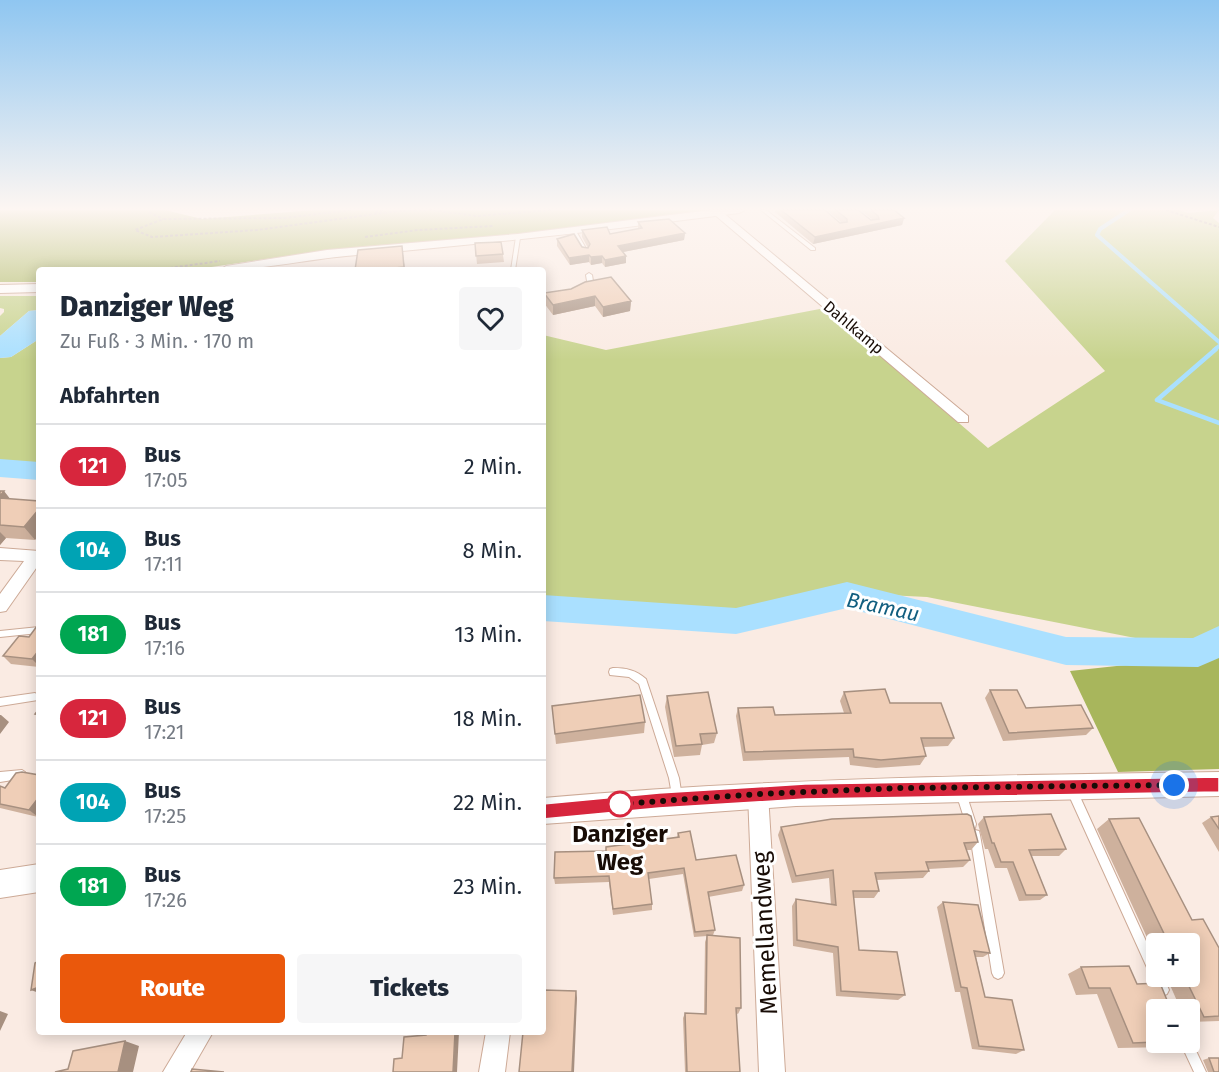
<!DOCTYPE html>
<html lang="de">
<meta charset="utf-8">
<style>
:root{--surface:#fff;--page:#f6f6f7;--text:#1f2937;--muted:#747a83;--line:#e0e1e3;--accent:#ea580c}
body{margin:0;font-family:"Fira Sans",sans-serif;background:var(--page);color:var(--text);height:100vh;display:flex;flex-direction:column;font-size:22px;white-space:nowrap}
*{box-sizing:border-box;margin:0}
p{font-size:20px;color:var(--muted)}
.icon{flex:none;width:33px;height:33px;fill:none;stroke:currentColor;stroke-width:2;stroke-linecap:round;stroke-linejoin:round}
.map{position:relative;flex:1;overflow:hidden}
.drawer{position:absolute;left:36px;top:267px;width:510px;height:768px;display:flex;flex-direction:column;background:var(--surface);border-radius:6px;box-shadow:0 3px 15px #0003}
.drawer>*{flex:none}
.badge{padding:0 12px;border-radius:20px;font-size:21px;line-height:39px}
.buttons{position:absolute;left:1146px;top:933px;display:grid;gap:12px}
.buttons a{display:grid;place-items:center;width:54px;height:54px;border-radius:6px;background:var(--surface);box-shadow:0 3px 15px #0003;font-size:30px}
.you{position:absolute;width:30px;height:30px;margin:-15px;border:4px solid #fff;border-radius:50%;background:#1a73e8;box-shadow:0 0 0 9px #1a73e833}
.map>.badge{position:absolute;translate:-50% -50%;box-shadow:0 0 0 3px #fff}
h2{padding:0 24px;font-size:22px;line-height:54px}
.round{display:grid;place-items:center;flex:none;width:63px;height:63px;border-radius:6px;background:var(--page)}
.overview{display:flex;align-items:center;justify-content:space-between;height:102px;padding:0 24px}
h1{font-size:28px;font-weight:800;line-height:45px}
.button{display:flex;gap:12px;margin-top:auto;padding:12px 24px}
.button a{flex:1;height:69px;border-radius:6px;background:var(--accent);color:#fff;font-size:24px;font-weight:800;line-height:69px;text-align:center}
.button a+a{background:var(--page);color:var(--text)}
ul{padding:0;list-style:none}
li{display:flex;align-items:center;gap:18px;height:84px;padding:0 24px;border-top:2px solid var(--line)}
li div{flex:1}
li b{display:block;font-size:22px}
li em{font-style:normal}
li .badge{min-width:66px;font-weight:700;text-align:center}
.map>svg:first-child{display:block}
</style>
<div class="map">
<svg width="1219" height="1072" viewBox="0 0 1219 1072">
<rect width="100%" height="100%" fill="#faebe3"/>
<path fill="#c7d38d" d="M1055,210H1179L1188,213L1219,210L1213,218L1219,223V634L1196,650L927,597L846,593L734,618L543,605V335L606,350L825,308L988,448L1105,371L1005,261Z
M0,296H39V310L29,311L0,336V316L4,312V309L0,308Z
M39,339V467L0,464V358L11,357Z"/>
<path fill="#a8b65c" d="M0,210H165L202,219L315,210H711L496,237L328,250L191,270H39V282H0Z
M1219,655V769L1118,772L1070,671Z"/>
<path fill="#aae0ff" d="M39,310V339L11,357L0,358V336L29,311Z"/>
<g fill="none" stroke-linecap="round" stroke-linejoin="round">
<path stroke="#aae0ff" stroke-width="4" d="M1129,210L1100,229L1097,235L1219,342
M1214,350L1219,346"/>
<path stroke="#aae0ff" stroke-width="4.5" d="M1216,349L1157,400L1219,423"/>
<path fill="#aae0ff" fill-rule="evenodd" d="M0,459L39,462V480L0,477Z
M847,582L1066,637L1193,638L1219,626V658L1198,667L1066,665L847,608L736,634L543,621V595L736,608Z"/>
<g stroke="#cdaa97" stroke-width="2">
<path id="service" d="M761,210H766L815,248V250H811Z
M572,231H576L588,252V253H584L572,232Z
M516,237L520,238L515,270H511Z
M589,273L592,275L593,281L587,289H583L582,288L587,281L586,275Z
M39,627V633L0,637V631Z
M613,668C626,668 636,670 646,679L679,778L682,798L681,801L677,803L673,801L669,778L639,684L629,677L610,675L609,672L610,669Z
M35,693L39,696L38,700L0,706V698Z
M22,770L25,772L27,775L25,778L0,782V772Z
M1072,786L1076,788L1156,963V976H1163L1169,990L1167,994L1163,996L1159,994L1067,791L1068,788Z
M961,788L965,790L966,793L976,824L975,828L971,829L967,828L966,824L956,793L957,790Z
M975,830L979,831L980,835L1004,973L1002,977L998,979L994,977L992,973L970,835L971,831Z
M1190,1037V1038L1206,1072H1194L1180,1042H1190Z"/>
</g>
<g stroke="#cdaa97" stroke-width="2">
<path id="minor" d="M715,211H721L968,416V422H958L715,215Z
M0,548L39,551V564L6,611L0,612V594L24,561L0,560Z
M758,784L765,787L768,794L785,1072H759L748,794L751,787Z
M187,1032H213L190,1072H163Z
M486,1032H510L505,1072H479Z"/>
</g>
<g stroke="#cdaa97" stroke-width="2">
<path id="tertiary" d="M711,210H745L739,213C608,230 477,245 346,256C303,260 262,270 220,270L226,266L327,250L518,234Z
M39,284V292L0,293V285Z
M1219,772V796L796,806L543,824V798C768,778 993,775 1219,772Z
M39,864V892L0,898V870Z"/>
</g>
<path stroke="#93867f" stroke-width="2" stroke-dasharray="3 2" stroke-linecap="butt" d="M351,210L284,218L163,219L135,230L152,237L257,230L398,211L431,210L477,216L551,210
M1166,210L1219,227
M149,212L163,219
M375,212L383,210
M365,237L418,230L493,226
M155,270L220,261"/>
<use href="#service" fill="#fff" fill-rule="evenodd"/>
<use href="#minor" fill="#fff" fill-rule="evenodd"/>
<use href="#tertiary" fill="#fff" fill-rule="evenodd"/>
</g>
<path fill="#ceb19d" d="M775,210H825L840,223H842L827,210H858L871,220H873L860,210H894L904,218L902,225L813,244L775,212Z
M638,222L685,233L684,240L623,252L626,256V263L605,267L602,263L591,265L589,262L570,265L557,246V239L588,248L582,237V230L610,234L638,229Z
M501,242L504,262L477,264L475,243Z
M571,289L631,301L630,311L603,317L595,306L553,315L544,303V293Z
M0,491L35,540L6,538L0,545Z
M39,626V667L11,664L3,656L29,637Z
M990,690L1026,708L1093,728L1086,735L1003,741L985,698Z
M844,692L890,703L954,738L948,746L923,747L926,756L920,765L876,768L850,765L849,757L743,761L736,716L738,708L775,715L844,713L840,701Z
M667,696L717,733L714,743L702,745L700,755L674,757L665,707Z
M552,706L645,722L644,733L556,744Z
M0,786L5,788L38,817L0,808Z
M1219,816V852L1202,823L1211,817Z
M984,817L1066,849L1059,856H1031L1047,895L1040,900L1019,901L1007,868H995L988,849H985L978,824Z
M1109,819L1192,920L1219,948V1021L1190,1022V1010H1181L1166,976H1190V944H1156V957L1097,829Z
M781,827L978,842L971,850H966L970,860L963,867L929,869V871L923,878L877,880L879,891L874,898H854L859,950L905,995L898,1000L836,996L833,953L793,946L792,906L796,899L831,905L829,878L792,883L778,835Z
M678,833L696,860L744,885L742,891L708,897L715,930L713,935H711L741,1008L738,1014L736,1013L740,1072H685L683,1018L685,1013L704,1014L705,942L707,936L694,937L683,874L649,879L652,904V910L613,915L609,882L555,884L554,878L606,851L677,837Z
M943,902L990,953L983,957H976L985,997L1024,1050L1016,1054L972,1049L960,992H955L937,907Z
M1081,967L1137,984L1156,1042H1184L1170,1047L1118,1048L1097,994L1076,995L1068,974Z
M1209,1058L1219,1072H1208L1203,1060Z"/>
<path fill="#a79080" d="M904,218L902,225L813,244L815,237Z
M685,233L684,240L618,253V246Z
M402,246L405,270H376Z
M589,255V262L570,265L569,258Z
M602,256V263L591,265V257Z
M626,256V263L605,267V260Z
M595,296V306L553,315V305Z
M631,301L630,311L603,317V307Z
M4,491L15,505L0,501V496Z
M39,509V536L35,540L24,527Z
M0,532L6,538L0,545Z
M39,650V666L32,659Z
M0,715H1L9,722L0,734Z
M39,797V816L38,817L29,810Z
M39,987V993L31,990Z
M576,991L577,998L574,1072H572Z
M0,1011L8,1014L0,1031Z
M455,1032H459L457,1072H453Z
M125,1041L139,1046L133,1072H118Z"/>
<path fill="#efceb7" stroke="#a79080" stroke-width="1.5" d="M781,210H825L840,223L847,222V219L836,210H858L871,220L879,219L878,216L871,210H894L904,218L815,237Z
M669,219L685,233L618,246L626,256L605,260L602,256L591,257L589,255L569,258L557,239L574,234L582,247L588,248L590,244L582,230L607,227L610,234L642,228L638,222Z
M501,242L503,254L476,256L475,243Z
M402,246L404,267L376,270H355L358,250Z
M611,277L631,301L603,307L595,296L553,305L544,293L571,289L585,282Z
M0,491H4L0,496Z
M0,498L39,501V509L24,527L0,525Z
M37,626H39V650L32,659L3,656L19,636L29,637Z
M885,689L890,703H941L954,738H921L926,756L881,760L854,757L853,749L745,752L738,708L773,707L775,715L851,713L844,692Z
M990,690H1017L1026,708L1081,705L1093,728L1009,733Z
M708,692L717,733L700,734L702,744L676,746L667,696Z
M640,695L645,722L555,734L552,706Z
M39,709V715L35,714Z
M22,772L39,775V797L29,810L0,804V786L5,788L16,773Z
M967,814L971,816L978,842L964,843L970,860L926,862L929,871L875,873L879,891H853L859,950L897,952L905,995L841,991L838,947L797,940L796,899L836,905L833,870L796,876L781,827L832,819Z
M1051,814L1066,849L1029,850L1047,895H1026L1013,862H1001L994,843H992L984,817Z
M1219,816V829L1211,817Z
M1139,818L1192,920L1203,919L1219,948V1016L1204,1017L1184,976H1190V944H1169L1109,819Z
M690,831L696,860L736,855L744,885L708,892L715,930L695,932L684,868L648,873L652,904L613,909L609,876L554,878L555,852L606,851V847L679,837L678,833Z
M943,902L978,905L990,953L974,951L985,997L1012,1000L1024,1050L979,1046L967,988L961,987Z
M707,935L740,938L741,1008H736L740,1072H687L685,1013L706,1014Z
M39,961V987L31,990L35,963Z
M1129,966L1137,984L1160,983L1171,1010H1156V1042L1133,1043L1110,988H1089L1081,967Z
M543,990L576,991L572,1072H519L523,1032H543Z
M426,1032H455L453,1072H393L394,1059L402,1058L404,1037L426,1035Z
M125,1041L118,1072H55L68,1069L73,1051Z
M1209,1058H1219V1072H1214Z
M192,1069L224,1072H191Z"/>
<linearGradient id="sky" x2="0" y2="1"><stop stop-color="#8fc6f1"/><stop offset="0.58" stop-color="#fdf6f2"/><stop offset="1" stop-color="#fdf6f2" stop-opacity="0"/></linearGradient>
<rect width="1219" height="360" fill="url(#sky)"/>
<path fill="#d7263d" stroke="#fff" stroke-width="1.5" d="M1219,777V792L805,799L659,808L543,819L537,817L535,812L537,806L543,804L659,793L805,784Z"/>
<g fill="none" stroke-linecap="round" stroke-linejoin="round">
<path stroke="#180c06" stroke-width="6" stroke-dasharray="0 10.8" d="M620,804L758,794L900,788L1174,785"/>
</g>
<circle fill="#fff" stroke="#d7263d" stroke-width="3" cx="620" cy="804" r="12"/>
<g text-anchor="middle" stroke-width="6" stroke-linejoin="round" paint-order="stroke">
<g font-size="16" fill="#180c06" stroke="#fff">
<text transform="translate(854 327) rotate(40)" y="6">Dahlkamp</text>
</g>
<g font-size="21" font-style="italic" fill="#115e7f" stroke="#fff">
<text transform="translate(883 607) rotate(12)" y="7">Bramau</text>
</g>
<g font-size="24" font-weight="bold" fill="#180c06" stroke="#fff">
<text x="620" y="842">Danziger<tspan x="620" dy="28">Weg</tspan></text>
</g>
<g font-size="24" fill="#180c06" stroke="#fff">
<text transform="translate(765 933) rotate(-93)" y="8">Memellandweg</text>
</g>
</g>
</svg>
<div class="buttons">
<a>+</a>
<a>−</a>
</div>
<div class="you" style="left:1174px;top:785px"></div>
<section class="drawer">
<div class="overview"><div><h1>Danziger Weg</h1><p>Zu Fuß · 3 Min. · 170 m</p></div><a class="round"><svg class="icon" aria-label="heart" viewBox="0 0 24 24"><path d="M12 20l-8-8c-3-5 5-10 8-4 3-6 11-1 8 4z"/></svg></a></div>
<h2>Abfahrten</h2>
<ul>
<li><span class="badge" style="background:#d7263d;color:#fff">121</span><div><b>Bus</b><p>17:05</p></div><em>2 Min.</em></li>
<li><span class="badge" style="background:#00a3b4;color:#fff">104</span><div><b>Bus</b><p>17:11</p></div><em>8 Min.</em></li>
<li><span class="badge" style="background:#00a651;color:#fff">181</span><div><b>Bus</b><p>17:16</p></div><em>13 Min.</em></li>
<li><span class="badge" style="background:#d7263d;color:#fff">121</span><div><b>Bus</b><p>17:21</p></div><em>18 Min.</em></li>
<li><span class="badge" style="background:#00a3b4;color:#fff">104</span><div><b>Bus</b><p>17:25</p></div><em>22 Min.</em></li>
<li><span class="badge" style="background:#00a651;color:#fff">181</span><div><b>Bus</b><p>17:26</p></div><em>23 Min.</em></li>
</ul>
<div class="button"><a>Route</a><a>Tickets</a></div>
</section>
</div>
